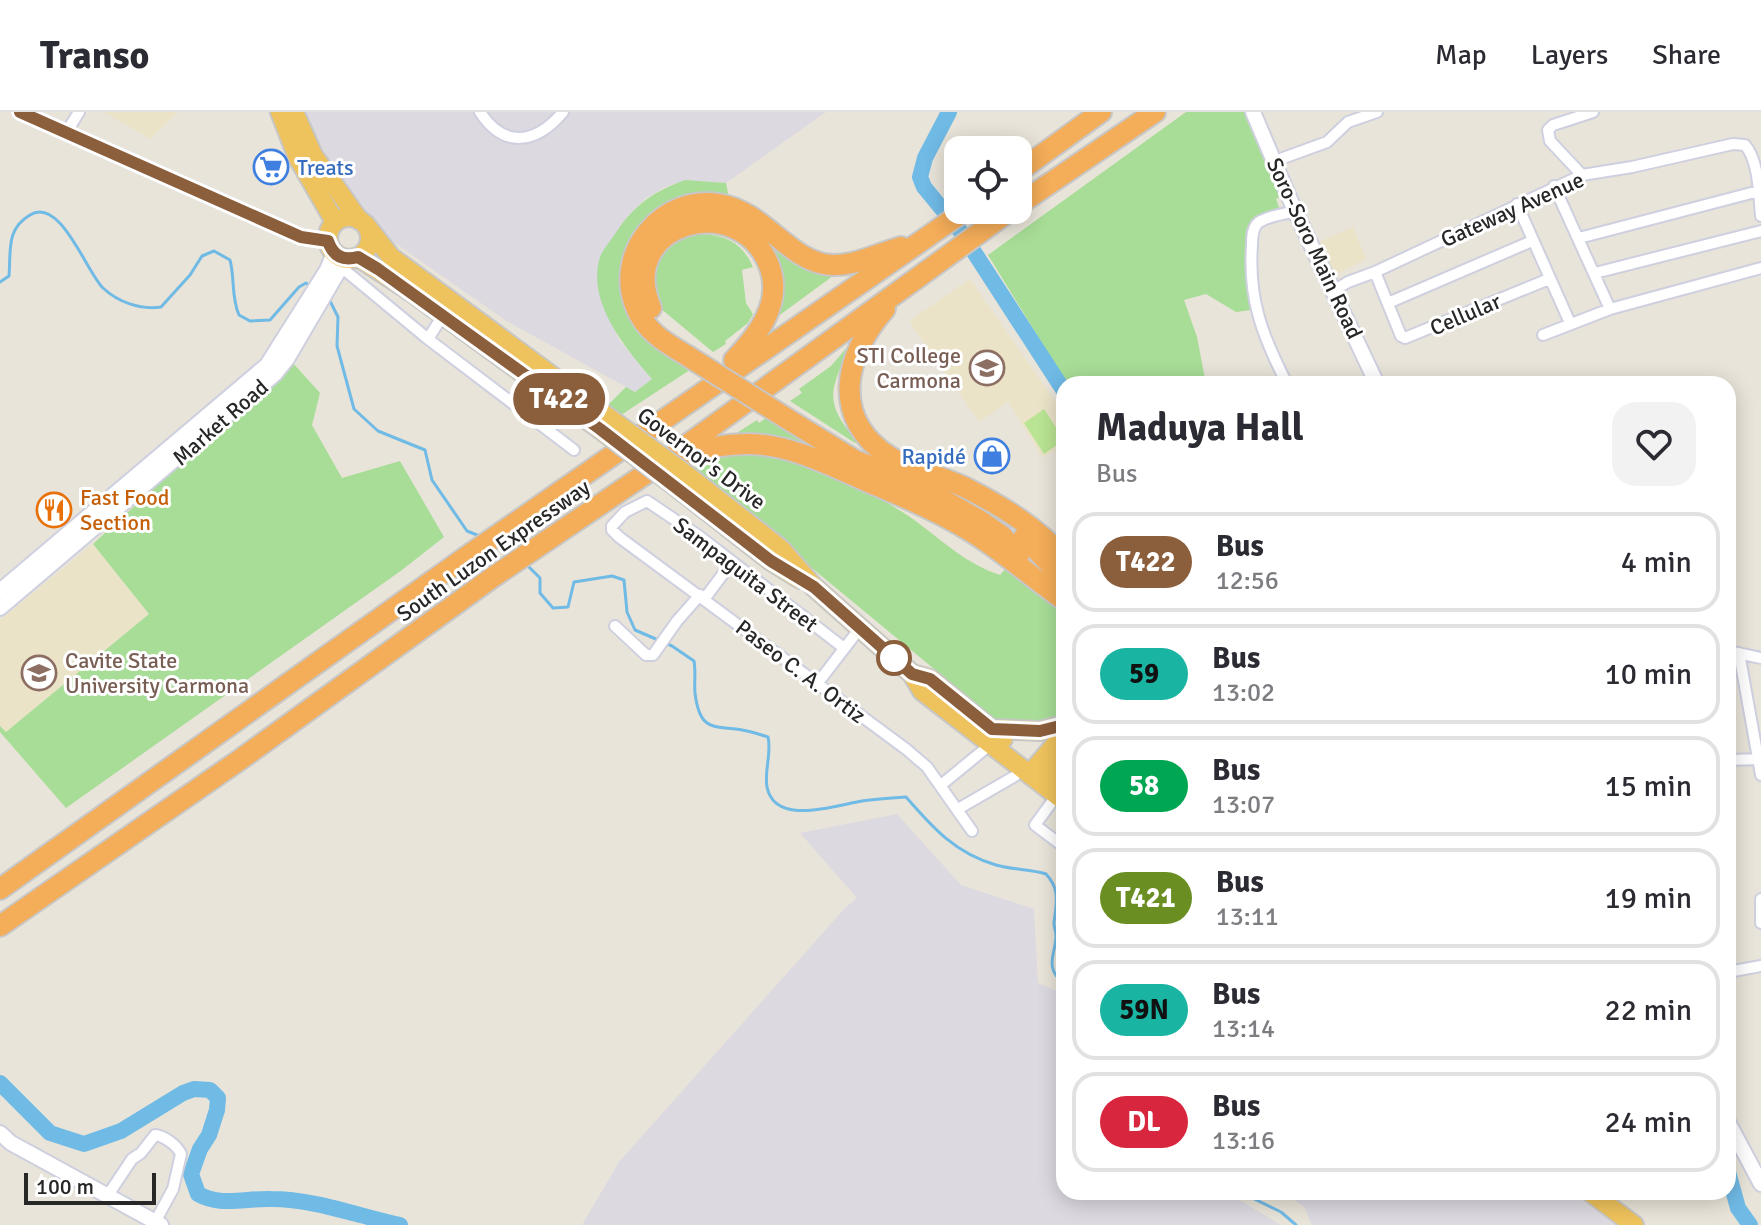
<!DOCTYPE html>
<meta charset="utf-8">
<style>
:root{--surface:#fff;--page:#f2f2f3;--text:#2b2b33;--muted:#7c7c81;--line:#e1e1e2}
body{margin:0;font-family:Signika,sans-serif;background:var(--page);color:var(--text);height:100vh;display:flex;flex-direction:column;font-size:30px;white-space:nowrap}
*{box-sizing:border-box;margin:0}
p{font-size:26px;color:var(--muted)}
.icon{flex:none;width:44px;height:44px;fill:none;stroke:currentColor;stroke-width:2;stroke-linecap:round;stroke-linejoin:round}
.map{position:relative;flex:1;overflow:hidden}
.side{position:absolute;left:1056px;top:264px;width:680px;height:824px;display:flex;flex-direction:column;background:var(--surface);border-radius:24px;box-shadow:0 4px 20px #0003}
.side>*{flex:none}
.badge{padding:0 16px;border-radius:26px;font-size:28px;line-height:52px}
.tools{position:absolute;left:944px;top:24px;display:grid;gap:16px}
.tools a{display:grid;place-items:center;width:88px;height:88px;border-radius:16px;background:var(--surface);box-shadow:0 4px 20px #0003;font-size:40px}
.scale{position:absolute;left:24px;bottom:20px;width:132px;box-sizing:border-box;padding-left:8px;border:4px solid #272727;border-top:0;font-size:22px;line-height:28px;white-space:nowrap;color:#272727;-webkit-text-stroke:6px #fff;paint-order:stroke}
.map>.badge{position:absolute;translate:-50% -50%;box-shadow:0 0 0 4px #fff}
.round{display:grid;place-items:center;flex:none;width:84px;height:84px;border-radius:24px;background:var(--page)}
.summary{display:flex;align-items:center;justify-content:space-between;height:136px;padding:0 40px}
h1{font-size:38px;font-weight:800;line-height:60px}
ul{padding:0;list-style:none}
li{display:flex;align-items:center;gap:24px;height:100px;margin:0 16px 12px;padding:0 24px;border:4px solid var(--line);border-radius:24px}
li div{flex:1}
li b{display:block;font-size:30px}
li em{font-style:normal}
li .badge{min-width:88px;font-weight:700;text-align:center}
header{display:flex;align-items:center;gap:48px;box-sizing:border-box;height:112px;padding:0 40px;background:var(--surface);border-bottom:2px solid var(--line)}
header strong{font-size:38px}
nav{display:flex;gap:44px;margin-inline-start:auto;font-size:28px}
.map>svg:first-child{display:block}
</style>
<header>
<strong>Transo</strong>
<nav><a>Map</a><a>Layers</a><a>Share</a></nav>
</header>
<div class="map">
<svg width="1761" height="1113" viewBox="0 0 1761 1113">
<rect width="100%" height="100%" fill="#e9e4d9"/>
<path fill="#dcd9e1" d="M302,0H826L726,71L685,68L665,75L645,87L626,106L602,190L619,228L652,267L635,280L505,208L395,131L371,109L340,67Z
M897,702L961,773L1034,797L1038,871L1064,882V1080H1226L1281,1113H582L619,1050L845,796L857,786L800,721Z
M1284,1080H1570L1616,1113H1312L1304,1095Z"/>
<path fill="#eae3c8" d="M104,0H178L150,27Z
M1353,115L1366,147L1330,166L1315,132Z
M970,167L1064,302V336L1042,345L1008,290L979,310L909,209Z
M93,432L149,502L5,621L0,614V508Z"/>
<path fill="#a7dd97" d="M1186,0H1247L1286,82L1276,87L1281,101L1257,110L1250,156L1251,198L1236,200L1206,182L1184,188L1197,225L1206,272H1067L988,143Z
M685,68L726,71L729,86L699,84L624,177L696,254L621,303L607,294L626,275L635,280L652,267C626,237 586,190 600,145C603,137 612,127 617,119C635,92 655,79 685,68Z
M697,122C724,122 742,130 753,155L742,158L746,191L753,202L748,211L725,229L726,232L713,240L660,196L652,164L664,136L682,124Z
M769,130C789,148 806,163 833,164L777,205C788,180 785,153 769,130Z
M849,233C831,282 822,287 858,331H855L790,289L802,281L799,277L831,254Z
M292,250L320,281L312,313L342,366L400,349L444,425L402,458L66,696L0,620V614L6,620L149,502L93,432Z
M771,302L829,340L759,324L735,322L757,308L759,311Z
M735,339C751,341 768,341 785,344C819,350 888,389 917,410C945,431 967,452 1000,463L1006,456L1064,496V605L1036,613L997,609L692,357L701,352L703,355Z"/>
<path fill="#b9e493" d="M1044,297L1064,328L1044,342L1024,311Z"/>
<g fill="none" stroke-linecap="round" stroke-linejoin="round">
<path stroke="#70bae6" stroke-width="3" d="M0,170L9,164C11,138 6,117 30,103C60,84 86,159 103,176C118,190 140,198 161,195L190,163L202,144L214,139L230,148C235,167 231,185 239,203L250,209L270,208L299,175L306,171L312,175
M328,185L338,205L337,234L354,297L378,319L425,338L432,368L467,419L482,425
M500,432L514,441
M525,451L540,466V481L553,496L568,495L574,470L612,464L624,468L627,500L635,518L672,534L694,549C696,560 694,570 695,581C699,613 707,615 736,617C747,618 758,622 768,625C772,641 764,658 767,675C775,715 836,693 862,689C876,687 891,686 906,685C933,716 955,741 996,753C1013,758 1031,757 1046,762C1061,778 1056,792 1054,811C1054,816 1056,819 1056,824C1056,841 1043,856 1064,871
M1240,1080L1281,1100L1296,1113"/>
<path stroke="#70bae6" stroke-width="16" d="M949,0L925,46L920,65L924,75L961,120L1064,279
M0,971L50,1021L84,1032L121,1019L183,981L194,977L210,978L218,986L217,998L209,1023L200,1037L191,1062L198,1082C221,1095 246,1086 271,1087C315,1087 358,1104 400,1113
M1728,1060L1738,1096L1750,1113"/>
<g stroke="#cecfdf" stroke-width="14">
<path id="minor" d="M480,0C504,37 536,32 563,0
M66,21L79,0
M1275,49L1327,30L1348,10L1377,0
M1582,63L1550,29L1548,18L1553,13L1593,0
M1554,74L1610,197
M1517,92L1570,211
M1579,126L1759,79
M341,155L428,227
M1375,160L1401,224L1405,226L1549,167
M1595,161L1761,119
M1333,179L1348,170L1375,160L1582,63L1632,55L1733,32L1745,33C1759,49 1759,83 1761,104
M1388,191L1532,129
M443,203L428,227L574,338
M1543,223L1610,197L1761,156
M1287,272C1263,225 1248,188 1252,133C1252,126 1252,115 1259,110C1268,104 1285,102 1295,99
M705,486L732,450
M615,514L646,543H653L677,509L700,483
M844,536L699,424L647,389L625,400L612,414V418L619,425L906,637L927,655L972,719
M1728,539L1761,546
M1739,541L1761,663
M817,572L860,516
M1728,648L1761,647
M941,673L991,632
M1057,683L1035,713L1064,735
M958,697L1015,664L1022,656
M1761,787V811
M1728,860L1761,854
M108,1083L132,1047L141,1041L155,1023C164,1024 177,1033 181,1042L173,1077L155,1110"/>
</g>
<g stroke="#cecfdf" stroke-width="18">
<path id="tertiary" d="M1253,0L1295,99L1377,272
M1728,1010L1761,1072
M0,1021L11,1031L161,1113"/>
</g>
<g stroke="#cecfdf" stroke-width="18">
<path id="secondary" d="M20,0L301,125L328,129
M0,479L267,253L327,158L334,141
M0,496L275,262L287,247L341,155L351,147"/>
</g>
<g stroke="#c7c7c7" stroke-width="22">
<path id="trunk" d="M280,0L298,46L335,110
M294,0L313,43L359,108
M328 126a21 21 0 1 1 42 0a21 21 0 1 1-42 0Z
M366,113L391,145L612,308
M358,145L413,181L600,317
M687,363L781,437L814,475L912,562L922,579L1064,689
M674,373L771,449L800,467
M912,562L930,567L1003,627
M992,617L1040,619L1064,613
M1030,662L1064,622
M1044,673L1064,650
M1590,1080L1634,1113"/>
</g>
<g stroke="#c7c7c7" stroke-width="24">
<path id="motorway" d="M1018,60L1101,0
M1018,93L1155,0
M651,196C615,110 742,76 770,156C782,192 758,223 734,248
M885,197C844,243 830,307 890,345C914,360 944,364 970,378C1005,396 1037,416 1064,446
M686,243C664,230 644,218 635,193C615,139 663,83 719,92C763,99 785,144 824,152C849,157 877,142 901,135
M786,306L856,349L908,368L979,408L1002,424L1019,443
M682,343C759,319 794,337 864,368C901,384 936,398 970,419C1003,439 1032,466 1064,488
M1024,425L1064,467
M0,777L466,445L966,98
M0,814L241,647L493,465L666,348L1011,98"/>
</g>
<use href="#minor" stroke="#fff" stroke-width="10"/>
<use href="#tertiary" stroke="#fff" stroke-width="14"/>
<use href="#secondary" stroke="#fff" stroke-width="14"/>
<use href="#trunk" stroke="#eec25c" stroke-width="18"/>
<use href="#motorway" stroke="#f4ad59" stroke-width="20"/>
<g stroke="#c7c7c7" stroke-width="22" stroke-linecap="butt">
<path id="trunk-bridge" d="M612,308L687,363
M600,317L674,373"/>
</g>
<g stroke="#c7c7c7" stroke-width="24" stroke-linecap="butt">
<path id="motorway-bridge" d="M686,243L786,306"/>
</g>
<use href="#trunk-bridge" stroke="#eec25c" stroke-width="18"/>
<use href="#motorway-bridge" stroke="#f4ad59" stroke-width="20"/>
</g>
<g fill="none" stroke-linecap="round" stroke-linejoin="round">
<g stroke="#fff" stroke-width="18">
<path id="line" d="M20,0L301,125L328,129C333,144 343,149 358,145L378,157L600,317L771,449L814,475L912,562L930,567L992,617L1040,619L1064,613"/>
</g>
<use href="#line" stroke="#8b5e3c" stroke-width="12"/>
</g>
<defs>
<g id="supermarket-ring" transform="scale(1.8)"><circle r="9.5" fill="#fff" stroke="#3f7fe0" stroke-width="1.5"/><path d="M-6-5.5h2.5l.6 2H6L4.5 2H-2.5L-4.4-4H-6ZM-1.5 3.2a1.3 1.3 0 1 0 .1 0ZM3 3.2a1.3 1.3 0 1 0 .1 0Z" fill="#3f7fe0"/></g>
<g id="university-ring" transform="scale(1.8)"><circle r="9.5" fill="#fff" stroke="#8d6e63" stroke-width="1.5"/><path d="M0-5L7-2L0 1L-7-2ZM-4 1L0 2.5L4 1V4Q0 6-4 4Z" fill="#8d6e63"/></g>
<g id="shop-ring" transform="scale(1.8)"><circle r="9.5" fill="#fff" stroke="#3f7fe0" stroke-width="1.5"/><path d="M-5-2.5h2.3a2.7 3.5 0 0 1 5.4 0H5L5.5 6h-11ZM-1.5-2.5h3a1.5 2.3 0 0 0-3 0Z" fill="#3f7fe0"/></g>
<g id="restaurant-ring" transform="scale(1.8)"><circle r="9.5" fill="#fff" stroke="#e8710a" stroke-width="1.5"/><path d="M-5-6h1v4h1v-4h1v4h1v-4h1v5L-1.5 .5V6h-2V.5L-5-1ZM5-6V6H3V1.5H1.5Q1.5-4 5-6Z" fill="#e8710a"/></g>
</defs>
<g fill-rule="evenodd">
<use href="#supermarket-ring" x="271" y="55"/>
<use href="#university-ring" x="987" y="256"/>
<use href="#shop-ring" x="992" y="344"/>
<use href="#restaurant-ring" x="54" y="398"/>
<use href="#university-ring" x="39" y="561"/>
</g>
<circle fill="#fff" stroke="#8b5e3c" stroke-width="4" cx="894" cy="546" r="16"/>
<g text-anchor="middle" stroke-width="6" stroke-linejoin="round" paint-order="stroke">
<g font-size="22" fill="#366cbe" stroke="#fff" text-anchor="start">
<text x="297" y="63">Treats</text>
<text x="966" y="352" text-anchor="end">Rapidé</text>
</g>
<g font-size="22" fill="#272727" stroke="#fff">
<text transform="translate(1512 97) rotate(-24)" y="8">Gateway Avenue</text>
<text transform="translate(1315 136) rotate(65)" y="8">Soro-Soro Main Road</text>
<text transform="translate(1465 202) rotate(-23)" y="8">Cellular</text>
<text transform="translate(220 310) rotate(-41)" y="8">Market Road</text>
<text transform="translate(702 346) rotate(37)" y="8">Governor's Drive</text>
<text transform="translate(493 438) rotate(-35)" y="8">South Luzon Expressway</text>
<text transform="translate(746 462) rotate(37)" y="8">Sampaguita Street</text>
<text transform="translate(801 559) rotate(37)" y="8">Paseo C. A. Ortiz</text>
</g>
<g font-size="22" fill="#785e54" stroke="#fff" text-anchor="end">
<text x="961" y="251">STI College<tspan x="961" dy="25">Carmona</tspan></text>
<text x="65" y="556" text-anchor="start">Cavite State<tspan x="65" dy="25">University Carmona</tspan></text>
</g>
<g font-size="22" fill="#c56008" stroke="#fff" text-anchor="start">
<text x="80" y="393">Fast Food<tspan x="80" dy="25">Section</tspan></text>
</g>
</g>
</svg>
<div class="tools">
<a><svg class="icon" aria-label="locate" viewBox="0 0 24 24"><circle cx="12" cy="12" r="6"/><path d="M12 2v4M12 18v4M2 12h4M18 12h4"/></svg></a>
</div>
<div class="scale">100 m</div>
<b class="badge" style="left:559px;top:287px;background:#8b5e3c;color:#fff">T422</b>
<section class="side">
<div class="summary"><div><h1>Maduya Hall</h1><p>Bus</p></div><a class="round"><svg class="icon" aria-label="heart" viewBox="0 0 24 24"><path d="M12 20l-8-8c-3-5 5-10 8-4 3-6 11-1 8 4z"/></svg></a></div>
<ul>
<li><span class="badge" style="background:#8b5e3c;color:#fff">T422</span><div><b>Bus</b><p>12:56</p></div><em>4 min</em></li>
<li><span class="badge" style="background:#1ab4a2;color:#111">59</span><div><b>Bus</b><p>13:02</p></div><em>10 min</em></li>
<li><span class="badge" style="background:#00a651;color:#fff">58</span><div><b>Bus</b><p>13:07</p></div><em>15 min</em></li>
<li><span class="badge" style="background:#6b8e23;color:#fff">T421</span><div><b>Bus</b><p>13:11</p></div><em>19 min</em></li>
<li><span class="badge" style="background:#1ab4a2;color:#111">59N</span><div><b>Bus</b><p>13:14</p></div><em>22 min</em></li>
<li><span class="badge" style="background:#d7263d;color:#fff">DL</span><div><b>Bus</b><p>13:16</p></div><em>24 min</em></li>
</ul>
</section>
</div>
